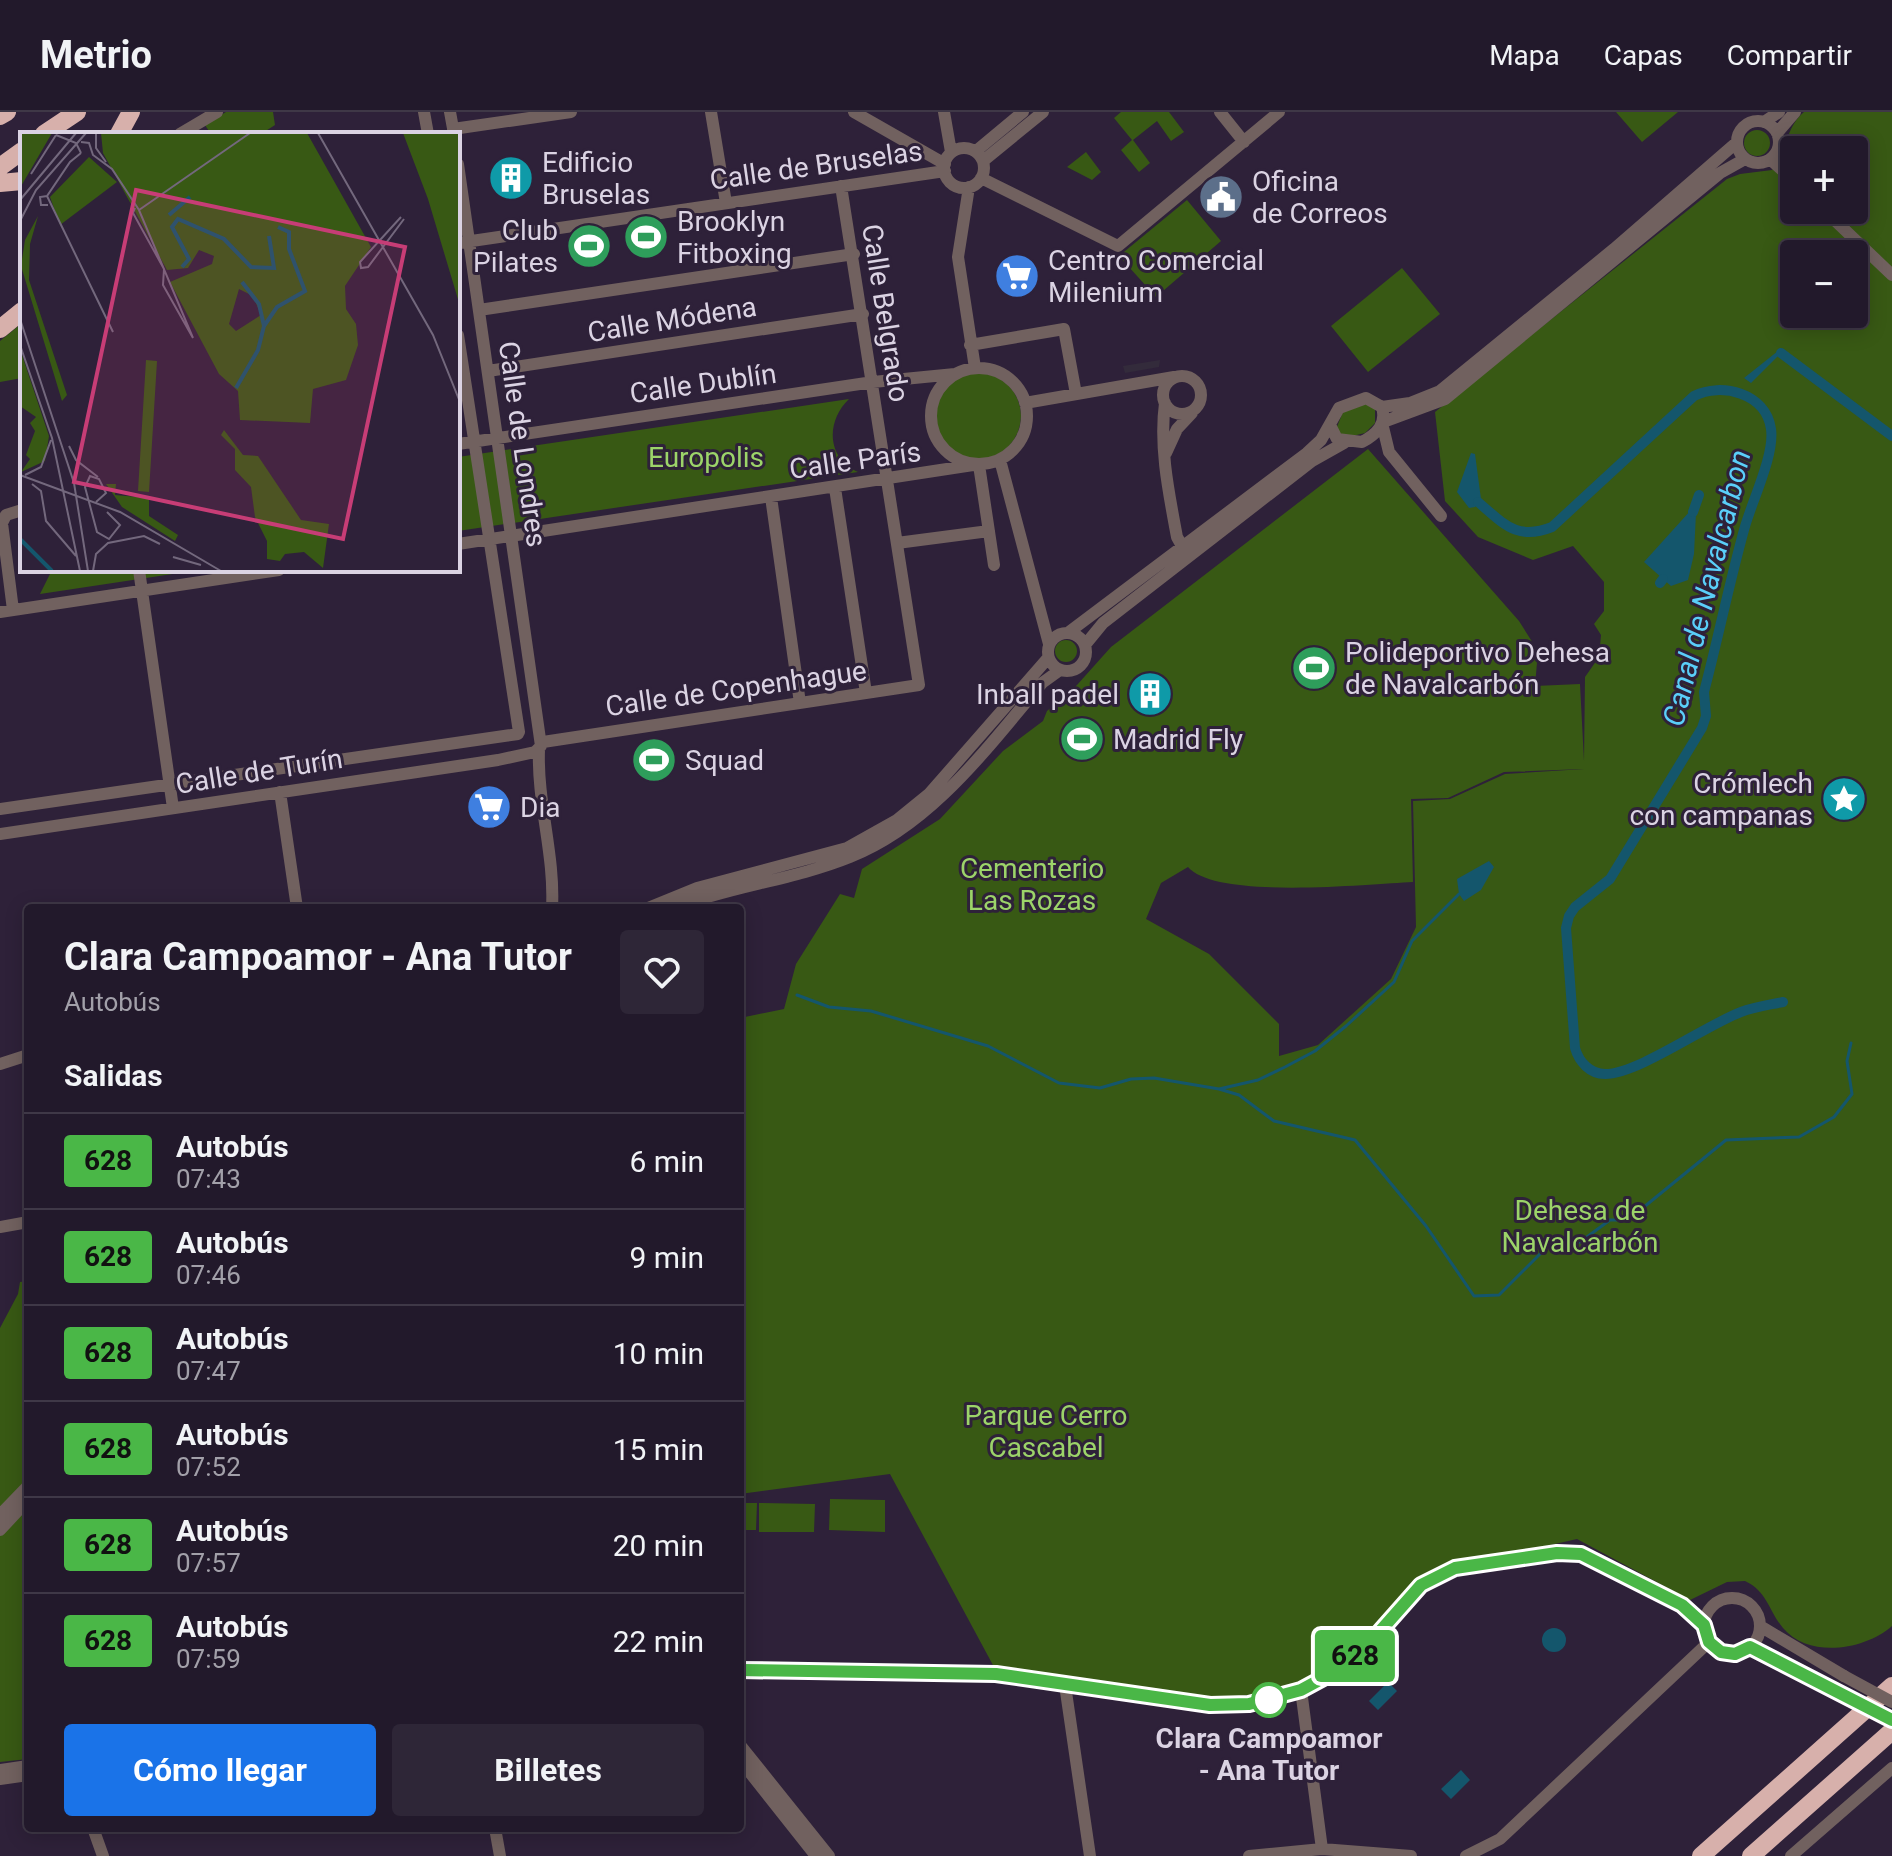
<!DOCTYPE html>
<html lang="es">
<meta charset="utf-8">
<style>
:root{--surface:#22192b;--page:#2e2637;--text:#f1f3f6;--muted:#a2a0a9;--line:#3f3847;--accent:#1a73e8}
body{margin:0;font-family:Roboto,sans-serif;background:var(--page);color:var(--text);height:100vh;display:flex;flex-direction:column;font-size:30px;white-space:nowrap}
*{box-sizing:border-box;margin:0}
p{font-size:26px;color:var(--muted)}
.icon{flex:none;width:44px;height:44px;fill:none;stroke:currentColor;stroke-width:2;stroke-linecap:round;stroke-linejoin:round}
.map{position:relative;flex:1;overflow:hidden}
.details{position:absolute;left:24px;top:792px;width:720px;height:928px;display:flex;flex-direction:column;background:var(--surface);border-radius:8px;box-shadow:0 4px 20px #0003,0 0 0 2px var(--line)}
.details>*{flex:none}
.badge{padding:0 16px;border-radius:6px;font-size:28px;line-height:52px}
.tools{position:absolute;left:1780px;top:24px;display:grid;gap:16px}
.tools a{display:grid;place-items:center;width:88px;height:88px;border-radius:8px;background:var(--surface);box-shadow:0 4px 20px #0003,0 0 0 2px var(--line);font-size:40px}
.map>.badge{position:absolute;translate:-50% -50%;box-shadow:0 0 0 4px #fff}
h2{padding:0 40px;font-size:30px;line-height:72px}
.round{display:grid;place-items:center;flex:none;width:84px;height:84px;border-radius:8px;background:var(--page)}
.overview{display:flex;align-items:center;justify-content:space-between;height:136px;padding:0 40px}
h1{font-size:38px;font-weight:700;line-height:60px}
.cta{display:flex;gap:16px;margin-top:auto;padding:16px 40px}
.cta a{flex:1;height:92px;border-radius:8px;background:var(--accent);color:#fff;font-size:32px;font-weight:700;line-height:92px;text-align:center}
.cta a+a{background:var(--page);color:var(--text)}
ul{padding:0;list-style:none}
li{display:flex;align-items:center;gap:24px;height:96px;padding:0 40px;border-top:2px solid var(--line)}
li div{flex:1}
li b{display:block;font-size:30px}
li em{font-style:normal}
li .badge{min-width:88px;font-weight:700;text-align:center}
header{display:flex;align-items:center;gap:48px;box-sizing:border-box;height:112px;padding:0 40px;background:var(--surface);border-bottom:2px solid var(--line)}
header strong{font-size:38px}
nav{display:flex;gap:44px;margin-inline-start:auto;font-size:28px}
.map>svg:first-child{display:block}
</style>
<header>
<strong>Metrio</strong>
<nav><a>Mapa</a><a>Capas</a><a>Compartir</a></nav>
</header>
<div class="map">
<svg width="1892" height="1744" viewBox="0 0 1892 1744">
<rect width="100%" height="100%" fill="#2e2139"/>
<path fill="#332b3b" d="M1160,248L1159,255L1125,261L1123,254Z"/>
<path fill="#385914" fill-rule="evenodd" d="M226,0H273L275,13L261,22H211L205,13Z
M1121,0H1169L1184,20L1171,29L1157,9L1133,28L1150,51L1139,60L1121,38L1132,28L1114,6Z
M1616,0H1678L1642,30Z
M1804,0H1892V1514C1865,1538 1809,1547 1783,1516C1768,1498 1768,1480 1745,1469L1727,1470L1690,1488L1577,1427L1428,1461L1350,1544L1283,1579L1222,1586L994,1555L890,1362L740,1382V906L784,897L796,852L840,782L854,786L862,757L940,707L1003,639L1043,609L1047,599L1077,573L1111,535L1368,337L1519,509L1538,539L1535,574L1580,572L1584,649L1585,565L1599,545L1601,523L1594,512L1604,499V470L1573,434L1533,448L1478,425L1445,389L1435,300L1727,67L1740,62L1772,58C1787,40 1785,16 1804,0ZM1794,38H1854V98H1794ZM1794,142H1854V202H1794ZM1584,657L1505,662L1450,687L1413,689L1416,815L1391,867L1318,933L1279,944V912L1209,842L1146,807L1161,771L1188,755C1216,788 1368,772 1413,770L1411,687L1448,686L1504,660Z
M1744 31a13 13 0 1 1 26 0a13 13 0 1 1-26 0Z
M1086,40L1101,60L1092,68L1067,55Z
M1187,88L1221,129L1156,185L1119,144Z
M1402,156L1440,202L1368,260L1331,214Z
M22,211V266L0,270V229Z
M935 304a43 43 0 1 1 86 0a43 43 0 1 1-86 0Z
M849,287C826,309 826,346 858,360L458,419V345Z
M1366,291L1375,296V311L1365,321L1344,326L1336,317L1343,300Z
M52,458H199L40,482Z
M1055 539a11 11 0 1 1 22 0a11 11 0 1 1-22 0Z
M28,1169V1647L0,1650V1216L18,1182L20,1170Z
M830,1387L885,1388V1420L829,1418Z
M742,1391H757L756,1418H741Z
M759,1391L815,1392L814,1420H759Z"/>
<path fill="#14566c" d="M1778,239L1781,241L1751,271L1744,266Z
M1471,341L1475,342L1481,387L1475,395L1469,396L1457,380Z
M1691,398L1696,401L1694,442L1688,468L1671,474L1644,450Z
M1489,749L1494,755L1481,778L1464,789L1459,782L1457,767Z
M1542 1528a12 12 0 1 1 24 0a12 12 0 1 1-24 0Z
M1388,1570L1397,1579L1378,1598L1369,1589Z
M1461,1658L1470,1668L1451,1687L1441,1677Z"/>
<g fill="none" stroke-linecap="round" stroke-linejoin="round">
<path stroke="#14566c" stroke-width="3" d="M797,883L829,895L871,899L988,934L1059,971L1100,976L1131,967L1154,966L1219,977L1258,968L1285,955L1315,939L1346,914L1394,870L1412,829L1459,782
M1219,977L1239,983L1274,1009L1355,1028L1426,1114L1474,1184L1499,1183L1549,1133L1580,1130L1610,1108H1628L1726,1028L1799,1025L1834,1005L1852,982L1847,949L1851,931"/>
<path stroke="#14566c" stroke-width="10" d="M1781,241L1892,324
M1478,390C1504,412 1517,429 1552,415L1694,284C1721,270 1766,281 1771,317C1775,343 1751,391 1744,418C1729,472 1718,527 1704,580L1706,604L1702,616L1610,767L1575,795L1569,804L1566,816L1575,936C1579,950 1590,962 1605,962C1638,962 1706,913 1741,900C1754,895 1769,893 1783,890
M1693,400L1699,383
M1660,471L1663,467"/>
<path stroke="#71615f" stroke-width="12" d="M424,0L428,22
M450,0L454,22
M711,0L726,91
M854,0L945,52
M944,0L951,40
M1220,0L1244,30
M1737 30a21 21 0 1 1 42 0a21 21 0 1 1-42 0Z
M1764,10L1779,0
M453,17L571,0
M1777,21L1795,0
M180,22L217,0
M944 56a20 20 0 1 1 40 0a20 20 0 1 1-40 0Z
M976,39L1023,0
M1770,47L1794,69
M983,49L1043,0
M981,66L1118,134L1279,0
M969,75L958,145L975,256
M1824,98L1892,163
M458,131L945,59
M479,198L854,142
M458,223L519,620
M970,233L1064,217L1076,282
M931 304a48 48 0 1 1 96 0a48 48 0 1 1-96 0Z
M488,259L863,202
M1163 283a19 19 0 1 1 38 0a19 19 0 1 1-38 0Z
M1025,291L1174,265
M1165,291C1159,335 1169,382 1177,425L1182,434
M1382,295L1410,291L1440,279L1614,137L1736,31
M1383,310L1445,287L1720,61L1745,47
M1382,311L1389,340L1441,404
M458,332L873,270L955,262
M1166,341L1177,317L1192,301
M1000,348L1049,532
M979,353L994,453
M835,376L866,581
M771,385L800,591
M897,431L989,419
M458,432L973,353
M139,458L173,696
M13,498L2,411L6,403L22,398
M0,500L279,458
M1069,520L1307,341L1321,328L1339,296L1366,286L1382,295C1387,312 1377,322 1362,330L1337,327L1330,313
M1048 540a19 19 0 1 1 38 0a19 19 0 1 1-38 0Z
M1085,533L1103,511L1312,349L1344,331
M543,630L919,573L841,74
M539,638C537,691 555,743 552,796
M280,680L297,796
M0,697L518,622
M0,722L498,648L535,640L541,634L458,52
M648,796L697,776L847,736L897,708L929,682L1048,546
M674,796C731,774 793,768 850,745C931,713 987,636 1042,571L1060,558
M0,952L28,943
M0,1115L28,1110
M0,1403L28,1374
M0,1418L28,1388
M1704 1514a28 28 0 1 1 56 0a28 28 0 1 1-56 0Z
M1760,1514L1844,1564
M1750,1535L1827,1574
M740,1558L996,1562L1210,1593L1249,1592L1301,1578L1338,1558L1375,1525L1421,1473L1439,1462L1455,1456L1557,1441L1597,1447L1682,1493L1704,1513
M1065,1573L1090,1744
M1301,1578L1322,1737
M740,1633L829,1744
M740,1648L816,1744
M0,1658L28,1654
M0,1667L28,1663
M93,1716L103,1744
M495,1716L500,1744
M1249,1744L1322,1737L1411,1744
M1466,1744L1500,1727L1709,1530
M1791,1744L1892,1656"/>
<path stroke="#d7b0ab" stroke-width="18" d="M0,4L7,0
M44,22L77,0
M119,22L131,0
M0,55L22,39
M0,71L22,69
M0,217L22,199
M1701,1744L1892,1574
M1751,1744L1892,1619"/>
<path stroke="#71615f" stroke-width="12" d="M1844,1564L1892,1590
M1827,1574L1892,1608"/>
</g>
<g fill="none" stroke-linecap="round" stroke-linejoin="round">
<g stroke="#fff" stroke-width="18">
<path id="line" d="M740,1558L996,1562L1210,1593L1249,1592L1301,1578L1338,1558L1375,1525L1421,1473L1455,1456L1557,1441L1581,1442L1682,1493L1704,1513L1709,1530L1721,1540L1735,1542L1750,1535L1892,1608"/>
</g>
<use href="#line" stroke="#4ab747" stroke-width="12"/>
</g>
<defs>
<g id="building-disc" transform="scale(2.3)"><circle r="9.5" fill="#0f9aa8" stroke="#2e2139"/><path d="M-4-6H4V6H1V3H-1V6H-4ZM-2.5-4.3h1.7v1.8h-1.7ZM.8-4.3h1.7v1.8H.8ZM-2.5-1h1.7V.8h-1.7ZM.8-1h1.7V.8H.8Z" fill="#fff"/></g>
<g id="civic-disc" transform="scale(2.3)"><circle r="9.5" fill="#5c6f8a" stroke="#2e2139"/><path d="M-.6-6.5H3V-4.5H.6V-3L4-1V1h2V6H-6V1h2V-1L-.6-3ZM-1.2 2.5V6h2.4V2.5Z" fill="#fff"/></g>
<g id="stadium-disc" transform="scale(2.3)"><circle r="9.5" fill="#2e9e5b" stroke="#2e2139"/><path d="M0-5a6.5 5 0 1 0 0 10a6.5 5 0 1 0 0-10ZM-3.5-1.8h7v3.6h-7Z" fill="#fff"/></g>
<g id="supermarket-disc" transform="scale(2.3)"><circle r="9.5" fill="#3f7fe0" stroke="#2e2139"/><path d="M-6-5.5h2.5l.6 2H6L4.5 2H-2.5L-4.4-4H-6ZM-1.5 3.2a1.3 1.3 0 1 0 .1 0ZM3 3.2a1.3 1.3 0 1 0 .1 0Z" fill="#fff"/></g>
<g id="sight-disc" transform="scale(2.3)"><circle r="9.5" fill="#0f9aa8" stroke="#2e2139"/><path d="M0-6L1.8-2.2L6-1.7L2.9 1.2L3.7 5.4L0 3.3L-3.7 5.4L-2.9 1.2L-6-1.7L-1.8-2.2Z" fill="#fff"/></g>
</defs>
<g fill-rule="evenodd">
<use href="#building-disc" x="511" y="66"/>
<use href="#civic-disc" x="1221" y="85"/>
<use href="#stadium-disc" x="646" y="125"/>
<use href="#stadium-disc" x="589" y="134"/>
<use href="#supermarket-disc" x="1017" y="164"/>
<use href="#stadium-disc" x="1314" y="556"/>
<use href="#building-disc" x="1150" y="582"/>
<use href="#stadium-disc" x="1082" y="627"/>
<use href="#stadium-disc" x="654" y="648"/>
<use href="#sight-disc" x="1844" y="687"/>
<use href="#supermarket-disc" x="489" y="695"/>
</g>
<circle fill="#fff" stroke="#4ab747" stroke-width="4" cx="1269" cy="1588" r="16"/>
<g text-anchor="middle" stroke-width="6" stroke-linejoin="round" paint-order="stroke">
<g font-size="28" fill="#dbd3e3" stroke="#2e2139" text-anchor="start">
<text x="542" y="60">Edificio<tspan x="542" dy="32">Bruselas</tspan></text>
<text x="1252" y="79">Oficina<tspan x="1252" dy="32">de Correos</tspan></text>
<text x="677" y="119">Brooklyn<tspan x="677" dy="32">Fitboxing</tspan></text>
<text x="558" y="128" text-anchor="end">Club<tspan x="558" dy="32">Pilates</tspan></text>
<text x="1048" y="158">Centro Comercial<tspan x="1048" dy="32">Milenium</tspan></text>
<text x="1345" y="550">Polideportivo Dehesa<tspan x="1345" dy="32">de Navalcarbón</tspan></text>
<text x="1119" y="592" text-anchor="end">Inball padel</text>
<text x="1113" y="637">Madrid Fly</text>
<text x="685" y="658">Squad</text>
<text x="1813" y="681" text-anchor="end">Crómlech<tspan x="1813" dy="32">con campanas</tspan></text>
<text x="520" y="705">Dia</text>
</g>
<g font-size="28" fill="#dbd3e3" stroke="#2e2139">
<text transform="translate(816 53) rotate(-8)" y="10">Calle de Bruselas</text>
<text transform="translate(886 201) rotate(81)" y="10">Calle Belgrado</text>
<text transform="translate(672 207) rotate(-9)" y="10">Calle Módena</text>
<text transform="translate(703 271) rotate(-8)" y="10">Calle Dublín</text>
<text transform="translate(523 332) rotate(82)" y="10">Calle de Londres</text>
<text transform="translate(855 348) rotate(-8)" y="10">Calle París</text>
<text transform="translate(736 576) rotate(-8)" y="10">Calle de Copenhague</text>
<text transform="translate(259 659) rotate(-9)" y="10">Calle de Turín</text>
</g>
<g font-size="28" fill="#9cd469" stroke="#2e2139">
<text x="706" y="355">Europolis</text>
<text x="1032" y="766">Cementerio<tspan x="1032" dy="32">Las Rozas</tspan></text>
<text x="1580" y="1108">Dehesa de<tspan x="1580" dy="32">Navalcarbón</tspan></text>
<text x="1046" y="1313">Parque Cerro<tspan x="1046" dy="32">Cascabel</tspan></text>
</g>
<g font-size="28" font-weight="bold" fill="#dbd3e3" stroke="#2e2139">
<text x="1269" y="1636">Clara Campoamor<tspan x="1269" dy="32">- Ana Tutor</tspan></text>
</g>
<g font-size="30" font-style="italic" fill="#5acff9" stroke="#2e2139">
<text transform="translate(1707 476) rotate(-76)" y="10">Canal de Navalcarbon</text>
</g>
</g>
<g transform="translate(20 20)">
<rect width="440" height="440" fill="#2e2139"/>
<path d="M0,1H32L0,56ZM81,1H287L351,115L325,154L326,177L336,192L338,213L326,248L293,257L290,291L220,288L218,259L199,242L150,150L192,132L194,124L179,118L168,136L147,138L83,21ZM219,157L233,164L241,183L216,199L209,192ZM383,1H440V174L408,67ZM69,25L97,50L40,93L30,65ZM18,84L10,112L9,148L47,263L42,269L1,134L5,108ZM0,217L29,304L25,329L1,340L10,327L6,323L15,299L10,291L16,285L0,274ZM126,228L137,229L129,360L118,359ZM204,298L223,323L238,324L281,388L309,392L303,436L284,420L265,422L260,429L247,427V409L235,385L231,355L215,338V317L201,303ZM86,352H96L95,363L129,366V384L158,403L155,409L102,375Z" fill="#385914" fill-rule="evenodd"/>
<path fill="none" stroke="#14566c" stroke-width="4" d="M149,83L170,65M162,135L169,127L152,95L158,87L204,107L231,135L254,136L249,104M244,194L257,175L285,159L269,117V100L258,95M216,256L238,218L244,194L239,172L222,150M0,407L32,439"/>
<path fill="none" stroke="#73687d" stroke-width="2" d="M76,1V16L86,30M298,1L413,203L440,270M36,3L56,11L61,21M61,10L69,11L73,23L92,37L119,78L173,206L143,153L144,137L113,81L115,76M11,42L36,3M27,64L93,200M0,68L56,1M28,73H21L20,65L27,64L50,30L61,21M119,78L230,1M381,85L340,130L341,136L348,135L384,87M0,89L16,58L66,1M0,187L54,351L68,439M0,213L32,306L60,439M49,314L56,328L78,345M0,343L100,380L201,439M5,343L21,335L31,308M12,352L21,359L26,389L56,424M76,370L86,361L79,347L70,344L65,355L77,400L89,407L100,393L87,380M153,425L181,433M73,439L76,422L88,411L124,404L140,412"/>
<path fill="#c73d76" fill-opacity="0.15" stroke="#c73d76" stroke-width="4" d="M116,58L385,115L323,407L54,350Z"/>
<rect width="440" height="440" fill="none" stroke="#dbd3e3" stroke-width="4"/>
</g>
</svg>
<div class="tools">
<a>+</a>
<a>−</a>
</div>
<b class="badge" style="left:1355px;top:1544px;background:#4ab747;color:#111">628</b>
<section class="details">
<div class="overview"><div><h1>Clara Campoamor - Ana Tutor</h1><p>Autobús</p></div><a class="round"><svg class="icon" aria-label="heart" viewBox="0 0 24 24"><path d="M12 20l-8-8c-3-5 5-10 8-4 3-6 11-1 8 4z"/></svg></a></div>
<h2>Salidas</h2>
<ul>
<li><span class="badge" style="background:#4ab747;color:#111">628</span><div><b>Autobús</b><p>07:43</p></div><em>6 min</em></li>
<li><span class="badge" style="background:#4ab747;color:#111">628</span><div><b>Autobús</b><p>07:46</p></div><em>9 min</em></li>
<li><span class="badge" style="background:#4ab747;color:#111">628</span><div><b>Autobús</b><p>07:47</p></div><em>10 min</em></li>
<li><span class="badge" style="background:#4ab747;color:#111">628</span><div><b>Autobús</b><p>07:52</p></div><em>15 min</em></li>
<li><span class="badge" style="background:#4ab747;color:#111">628</span><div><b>Autobús</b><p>07:57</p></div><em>20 min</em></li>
<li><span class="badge" style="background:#4ab747;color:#111">628</span><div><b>Autobús</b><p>07:59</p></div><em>22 min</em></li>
</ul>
<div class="cta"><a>Cómo llegar</a><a>Billetes</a></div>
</section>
</div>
